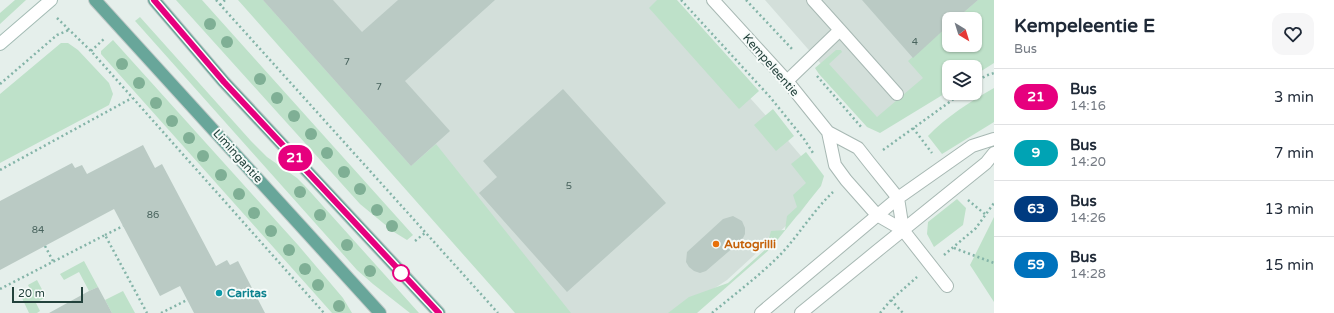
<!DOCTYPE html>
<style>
:root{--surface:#fff;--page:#f6f6f7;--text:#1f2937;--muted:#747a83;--line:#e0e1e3}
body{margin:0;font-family:"Varela Round",sans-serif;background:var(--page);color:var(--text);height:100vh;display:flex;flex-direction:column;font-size:15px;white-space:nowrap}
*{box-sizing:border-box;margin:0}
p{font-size:13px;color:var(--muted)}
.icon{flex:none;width:22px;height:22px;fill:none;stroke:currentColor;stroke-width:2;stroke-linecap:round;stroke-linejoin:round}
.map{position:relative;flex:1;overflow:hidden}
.details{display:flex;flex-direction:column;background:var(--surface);width:340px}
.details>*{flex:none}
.badge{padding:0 8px;border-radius:13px;font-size:14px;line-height:26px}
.needle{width:26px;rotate:142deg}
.controls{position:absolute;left:942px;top:12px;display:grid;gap:8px}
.controls a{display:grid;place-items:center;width:40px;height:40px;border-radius:8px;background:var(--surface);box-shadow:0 1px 3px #0004;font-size:20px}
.scale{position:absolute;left:12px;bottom:10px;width:71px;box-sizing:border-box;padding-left:4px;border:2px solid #23423c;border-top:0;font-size:11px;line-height:14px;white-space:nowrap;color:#23423c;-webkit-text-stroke:3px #f6fbf9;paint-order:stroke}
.map>.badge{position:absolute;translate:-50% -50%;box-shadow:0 0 0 2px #fff}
.round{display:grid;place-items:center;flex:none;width:42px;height:42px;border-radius:12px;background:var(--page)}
.summary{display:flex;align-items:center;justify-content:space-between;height:68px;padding:0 20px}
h1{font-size:19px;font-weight:800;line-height:30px}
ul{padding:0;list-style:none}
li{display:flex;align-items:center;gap:12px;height:56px;padding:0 20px;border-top:1px solid var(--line)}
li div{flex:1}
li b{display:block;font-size:15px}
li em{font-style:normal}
li .badge{min-width:44px;font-weight:700;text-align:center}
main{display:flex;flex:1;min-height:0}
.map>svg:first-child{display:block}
</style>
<main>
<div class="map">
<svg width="994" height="313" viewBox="0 0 994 313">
<rect width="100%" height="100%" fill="#e5efeb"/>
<path fill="#d3dfda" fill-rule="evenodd" d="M244,0H662L778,129L818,176L808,202L800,213L727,280L677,313H563L407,180Z
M765,0H994V29L951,67H949L879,130ZM949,19H975V45H949Z"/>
<path fill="#bee1c9" d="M15,0H26L0,24V13Z
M176,0H202L413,235L407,240L394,232L360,204Z
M238,0H263L411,166L436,144L571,313H515Z
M657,0H677L759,91L739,109L649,8Z
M978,0H994V63L975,75V67H949V91L880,133L867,127L819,74L815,68L836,50H841L842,52L829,64L877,117L923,78L908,61L949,25V45H975V19H956Z
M140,17L251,141L267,157L297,178L305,186L419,313H410L373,284L357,270L136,22L135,21Z
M113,40L298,245L343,298L352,313H332L101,54V51Z
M61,43H68L78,50L109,83L113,94L109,105L0,163V94Z
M994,88V122L942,154L928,136C946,117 971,101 994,88Z
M773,109L794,136L776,151L754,125Z
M806,152L824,176L821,186L770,249L697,313H668L689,297L728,283L766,249L771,231L785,230L787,216L797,207L793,195L806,183L791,164Z
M957,199L966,208L963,225L934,247L927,234L928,222Z
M994,217V302L970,265Z
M84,261L98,287L89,291L79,272L64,280L60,274Z
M37,280L46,297L36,303L40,311L37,313H29L22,298L32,293L28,285Z
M123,291L135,313H112L105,300Z"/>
<path fill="#bacac4" d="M263,0H333L362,32L398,0H495L405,81L450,131L411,166Z
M862,0H978L956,19H949V25L913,58Z
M563,89L666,203L567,292L479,193L497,177L483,161Z
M143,145L155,168L162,164L216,266L227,260L230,265L238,261L265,313H194L180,286L160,296L114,209L0,270V201L72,163L75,168L82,165L87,174Z
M733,216L742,221L745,228V234L742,240L706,271L700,273L694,271L689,267L686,262L687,252L723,219Z
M98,287L112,313H49L89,291Z"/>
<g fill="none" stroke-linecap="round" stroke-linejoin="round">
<g stroke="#a7b8b3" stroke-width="14">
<path id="lane" d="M840,30L897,94
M787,81L840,30L813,0"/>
</g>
<g stroke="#a7b8b3" stroke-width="14">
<path id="street" d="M713,0L787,81L828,132L858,148L869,162L898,198L903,230
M828,132L835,165L846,180L877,215L903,230L947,286
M761,313L898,198L972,146L994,139
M801,313L877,251L986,163L994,153"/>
</g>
<g stroke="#a3bbb4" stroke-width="14">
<path id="secondary" d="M0,44L51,0"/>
</g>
<g stroke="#c1cac8" stroke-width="14">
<path id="primary" d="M95,0L380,313
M154,0L224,82L439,313"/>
</g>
<path stroke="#84b4a8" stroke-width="2.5" stroke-dasharray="2 3" stroke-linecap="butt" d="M216,0L498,313
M681,0L770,97L804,139L813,153
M746,0L793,50
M220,5L225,0
M57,18L91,51L324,313
M91,51L105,38
M817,76L862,128
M0,84L57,35L69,30
M975,84L985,76L994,73
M913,128L932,153
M883,150L962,93
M0,170L132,98
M968,200L986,215
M105,235L123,226
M415,241L425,233
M45,246L53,261
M954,248L994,263
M944,255L976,228L994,203
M0,289L105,235L147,313
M891,300L903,313
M161,313L187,300
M712,313C735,294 759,276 780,255C799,235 813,211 833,192
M880,313L891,300L917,277"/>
<use href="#lane" stroke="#fff" stroke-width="12"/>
<use href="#street" stroke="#fff" stroke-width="12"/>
<use href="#secondary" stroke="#fff" stroke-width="12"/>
<use href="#primary" stroke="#68a69a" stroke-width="12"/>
</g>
<g fill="#7faf95">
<circle cx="210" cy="24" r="6"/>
<circle cx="227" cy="42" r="6"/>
<circle cx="122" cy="64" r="6"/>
<circle cx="260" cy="79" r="6"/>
<circle cx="139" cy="83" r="6"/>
<circle cx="277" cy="98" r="6"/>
<circle cx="156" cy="103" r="6"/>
<circle cx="294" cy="116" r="6"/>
<circle cx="172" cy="121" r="6"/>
<circle cx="311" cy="134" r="6"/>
<circle cx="189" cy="138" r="6"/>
<circle cx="327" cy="153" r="6"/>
<circle cx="203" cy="156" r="6"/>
<circle cx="344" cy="172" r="6"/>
<circle cx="221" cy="175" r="6"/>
<circle cx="360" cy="189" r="6"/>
<circle cx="300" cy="192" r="6"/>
<circle cx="239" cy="194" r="6"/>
<circle cx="377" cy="210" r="6"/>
<circle cx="254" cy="213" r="6"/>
<circle cx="320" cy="215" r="6"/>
<circle cx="392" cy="226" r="6"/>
<circle cx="271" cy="231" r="6"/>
<circle cx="347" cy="245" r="6"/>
<circle cx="289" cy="250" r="6"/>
<circle cx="305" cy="269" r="6"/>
<circle cx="370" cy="271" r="6"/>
<circle cx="318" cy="285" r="6"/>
<circle cx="339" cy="306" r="6"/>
</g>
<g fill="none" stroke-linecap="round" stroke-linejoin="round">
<g stroke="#fff" stroke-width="9">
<path id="line" d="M154,0L224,82L439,313"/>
</g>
<use href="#line" stroke="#e6007e" stroke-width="6"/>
</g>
<circle fill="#e8710a" stroke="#f6fbf9" stroke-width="1.5" cx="716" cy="244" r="4"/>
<circle fill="#fff" stroke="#e6007e" stroke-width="2" cx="401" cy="273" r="8"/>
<circle fill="#0f9aa8" stroke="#f6fbf9" stroke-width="1.5" cx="219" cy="293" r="4"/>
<g text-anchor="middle" stroke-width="4" stroke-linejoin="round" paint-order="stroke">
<g font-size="10" fill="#49645e">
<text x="915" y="45">4</text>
<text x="347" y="65">7</text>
<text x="379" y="90">7</text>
<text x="569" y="189">5</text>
<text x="153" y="218">86</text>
<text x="38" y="233">84</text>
</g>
<g font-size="12" fill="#23423c" stroke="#f6fbf9">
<text transform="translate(771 65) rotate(49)" y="4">Kempeleentie</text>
<text transform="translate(238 156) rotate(48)" y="4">Limingantie</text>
</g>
<g font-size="12" font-weight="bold" fill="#c56008" stroke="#f6fbf9" text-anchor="start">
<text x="724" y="248">Autogrilli</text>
</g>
<g font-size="12" font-weight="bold" fill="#0d838f" stroke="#f6fbf9" text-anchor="start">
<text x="227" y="297">Caritas</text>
</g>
</g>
</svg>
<div class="controls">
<a><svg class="needle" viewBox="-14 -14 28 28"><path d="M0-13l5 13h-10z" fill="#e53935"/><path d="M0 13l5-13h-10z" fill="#747a83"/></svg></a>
<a><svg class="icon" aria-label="layers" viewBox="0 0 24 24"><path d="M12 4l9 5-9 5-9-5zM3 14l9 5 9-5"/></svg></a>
</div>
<div class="scale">20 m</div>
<b class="badge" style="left:295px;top:158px;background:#e6007e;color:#fff">21</b>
</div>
<section class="details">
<div class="summary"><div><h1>Kempeleentie E</h1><p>Bus</p></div><a class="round"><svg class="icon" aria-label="heart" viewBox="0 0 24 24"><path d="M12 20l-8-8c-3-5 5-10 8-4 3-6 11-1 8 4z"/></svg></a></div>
<ul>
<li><span class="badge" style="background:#e6007e;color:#fff">21</span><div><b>Bus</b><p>14:16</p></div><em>3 min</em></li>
<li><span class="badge" style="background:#00a3b4;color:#fff">9</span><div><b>Bus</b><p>14:20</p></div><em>7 min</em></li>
<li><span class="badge" style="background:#003b80;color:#fff">63</span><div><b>Bus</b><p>14:26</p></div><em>13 min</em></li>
<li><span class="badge" style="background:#0072bc;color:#fff">59</span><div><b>Bus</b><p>14:28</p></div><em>15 min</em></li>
</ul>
</section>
</main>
